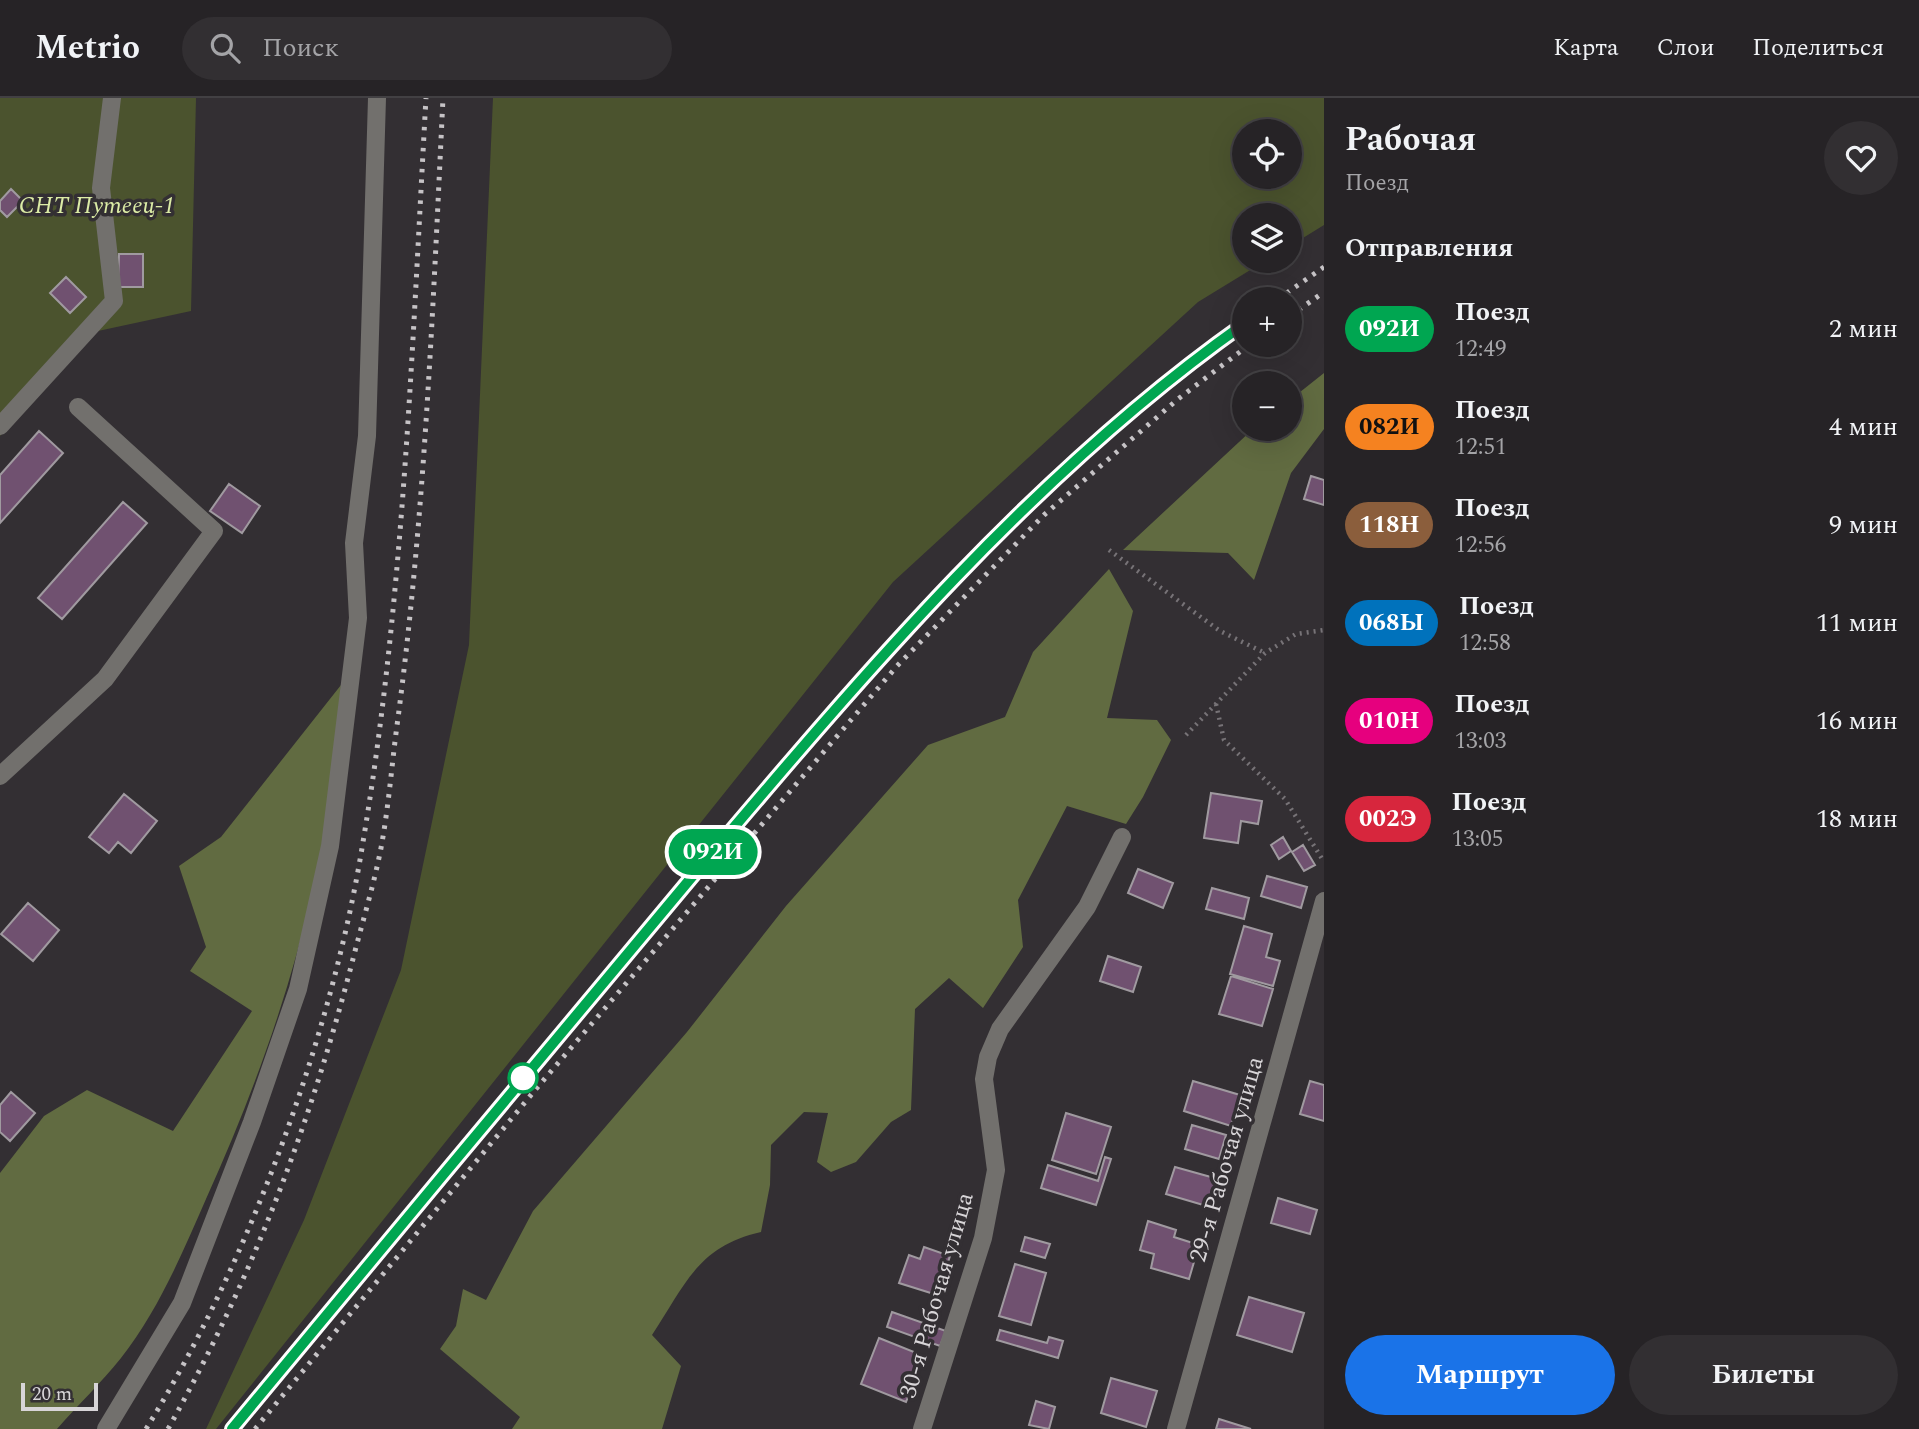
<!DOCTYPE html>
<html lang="ru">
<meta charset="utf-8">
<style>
:root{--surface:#262326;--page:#322f32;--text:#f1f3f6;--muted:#a4a4a7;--line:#424043;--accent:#1a73e8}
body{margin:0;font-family:Spectral,serif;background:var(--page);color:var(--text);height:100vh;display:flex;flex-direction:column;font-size:26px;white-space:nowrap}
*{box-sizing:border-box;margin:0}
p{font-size:23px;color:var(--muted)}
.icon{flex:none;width:38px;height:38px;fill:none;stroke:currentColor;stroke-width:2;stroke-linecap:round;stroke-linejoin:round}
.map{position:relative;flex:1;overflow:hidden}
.panel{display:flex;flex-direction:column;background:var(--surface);width:595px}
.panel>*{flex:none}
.badge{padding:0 14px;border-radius:23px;font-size:24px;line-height:46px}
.fabs{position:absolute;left:1232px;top:21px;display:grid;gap:14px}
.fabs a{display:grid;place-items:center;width:70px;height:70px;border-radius:50%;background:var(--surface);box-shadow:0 7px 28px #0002,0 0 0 2px var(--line);font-size:35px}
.scale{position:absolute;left:21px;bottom:18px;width:77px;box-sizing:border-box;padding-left:7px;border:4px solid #d8d5d8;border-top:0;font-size:19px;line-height:24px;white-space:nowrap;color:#d8d5d8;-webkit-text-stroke:5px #332f33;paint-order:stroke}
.map>.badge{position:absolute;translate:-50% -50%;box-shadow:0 0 0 4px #fff}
h2{padding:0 21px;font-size:26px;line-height:63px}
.round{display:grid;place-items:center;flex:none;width:74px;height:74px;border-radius:37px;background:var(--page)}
.overview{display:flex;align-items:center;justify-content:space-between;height:119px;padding:0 21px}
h1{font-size:33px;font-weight:700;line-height:52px}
.action{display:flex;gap:14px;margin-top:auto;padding:14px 21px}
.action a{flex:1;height:80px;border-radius:42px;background:var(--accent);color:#fff;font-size:28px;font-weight:700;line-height:80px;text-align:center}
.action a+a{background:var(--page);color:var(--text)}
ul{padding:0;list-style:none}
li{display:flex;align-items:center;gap:21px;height:98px;padding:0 21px}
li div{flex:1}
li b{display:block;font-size:26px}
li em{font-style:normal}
li .badge{min-width:77px;font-weight:700;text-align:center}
header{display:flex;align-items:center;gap:42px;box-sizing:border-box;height:98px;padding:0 35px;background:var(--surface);border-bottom:2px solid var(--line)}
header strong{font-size:33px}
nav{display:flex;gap:38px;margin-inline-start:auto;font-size:24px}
.search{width:490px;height:63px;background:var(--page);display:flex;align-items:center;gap:18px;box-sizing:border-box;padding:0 24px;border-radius:38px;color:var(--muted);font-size:26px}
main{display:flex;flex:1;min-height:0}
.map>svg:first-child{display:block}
</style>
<header>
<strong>Metrio</strong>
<div class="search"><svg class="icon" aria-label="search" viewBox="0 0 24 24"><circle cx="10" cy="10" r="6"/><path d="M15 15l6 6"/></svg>Поиск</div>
<nav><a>Карта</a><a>Слои</a><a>Поделиться</a></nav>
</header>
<main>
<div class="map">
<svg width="1324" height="1331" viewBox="0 0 1324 1331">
<rect width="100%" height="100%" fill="#332f33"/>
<path fill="#4b532e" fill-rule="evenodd" d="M0,0H196L191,213L98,233L0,338Z
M493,0H1324V127L1290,148V117H1244V163H1265L1198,204L893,484L216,1331H206L304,1122L401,872L469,547ZM1244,33H1290V79H1244Z"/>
<path fill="#616b41" d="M1324,275V331L1291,375L1254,482L1228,455L1123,452L1253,331H1290V302Z
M1109,471L1133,513L1107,620L1157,622L1171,642L1143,699L1126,726L1067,708L1018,802L1023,849L983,910L949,880L915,911L911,1012L891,1024L856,1064L831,1074L817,1064L828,1015L804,1014L771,1047L770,1087L761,1134C698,1148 685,1187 652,1237L681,1268L662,1331H512L520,1319L440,1251L456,1228L463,1191L486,1202L533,1113L687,934L786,808L928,647L1005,619L1033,554Z
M341,587C333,768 280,937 206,1101C182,1156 158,1213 121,1260C101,1285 78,1307 57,1331H0V1075L44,1018L87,992L173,1033L252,913L190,873L206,849L179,768L221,739Z"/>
<path fill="#705170" stroke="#a09aa0" stroke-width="2" d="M11,91L23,103L7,119L0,112V103Z
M119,156H143V189H118Z
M66,179L86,199L70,215L50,195Z
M39,333L63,355L0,425V377Z
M1311,378L1324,382V407L1304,401Z
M229,386L260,408L242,435L210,413Z
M123,404L147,425L62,521L38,500Z
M1211,695L1262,703L1258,726L1241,723L1238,745L1204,740Z
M124,696L157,723L131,755L118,744L109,755L89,739Z
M1283,739L1291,753L1279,761L1271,747Z
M1303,747L1315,767L1304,773L1292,754Z
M1138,771L1173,785L1163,810L1128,795Z
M1267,778L1307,789L1301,810L1261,798Z
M1212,790L1249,800L1244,821L1206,811Z
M28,805L59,832L33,863L1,836Z
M1244,828L1272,836L1266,859L1280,863L1273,888L1230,876Z
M1108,858L1141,869L1133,894L1100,883Z
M1231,878L1273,891L1262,928L1219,916Z
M1193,983L1240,997L1231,1028L1184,1013Z
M1310,983L1324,987V1023L1300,1016Z
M11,994L35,1015L10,1043L0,1034V1007Z
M1066,1015L1111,1029L1096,1076L1052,1062Z
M1192,1027L1226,1037L1219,1061L1185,1051Z
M1105,1059L1111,1061L1096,1107L1041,1090L1048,1067L1098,1083Z
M1175,1069L1218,1081L1210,1109L1166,1096Z
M1278,1100L1317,1112L1310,1136L1271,1125Z
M1148,1123L1176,1132L1174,1139L1199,1147L1189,1181L1151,1170L1154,1156L1140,1152Z
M1025,1139L1050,1146L1045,1160L1021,1153Z
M924,1149L950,1158L937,1197L899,1185L909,1157L920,1161Z
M1015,1166L1046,1175L1031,1227L999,1218Z
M1249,1199L1304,1215L1292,1254L1237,1237Z
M892,1214L946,1233L940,1248L887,1229Z
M1000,1232L1047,1245L1049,1239L1063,1243L1058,1260L997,1242Z
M879,1240L924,1258L906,1304L861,1286Z
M1111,1280L1157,1293L1146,1329L1101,1315Z
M1036,1303L1055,1309L1049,1331L1029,1327Z
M1219,1321L1251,1331H1216Z"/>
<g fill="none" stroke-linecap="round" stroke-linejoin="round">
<path stroke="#777377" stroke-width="4.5" stroke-dasharray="2 5" stroke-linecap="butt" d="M1109,452L1220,533L1265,555
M1216,606L1224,642L1285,701L1324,764
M1186,637L1265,555L1296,536L1324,532"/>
<path stroke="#72706d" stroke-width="18" d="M0,328L114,203L101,90L112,0
M0,678L105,581L214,433L78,309
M106,1331L182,1205L252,1024L298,891L330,748L358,520L354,445L367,338L377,0
M922,1331L983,1140L996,1072L984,981L988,959L1000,931L1087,809L1122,739
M1176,1331L1324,803"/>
<path stroke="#c6c3c6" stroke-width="5" stroke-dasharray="3.5 7" stroke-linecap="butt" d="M1278,201L1324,169
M1290,218L1324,194
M146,1331C249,1165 332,937 363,744C404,498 412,248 426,0
M168,1331C253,1179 311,1025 354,857C363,822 374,786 381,750C389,707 392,663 398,620C425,414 433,207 443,0
M232,1331C383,1149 534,967 687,786C855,585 1029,379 1244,226
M255,1331L536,991L897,568L1044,417L1178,301L1249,247"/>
</g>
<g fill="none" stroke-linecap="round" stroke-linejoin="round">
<g stroke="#fff" stroke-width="16">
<path id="line" d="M232,1331C386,1145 541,959 696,774C862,578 1033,375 1244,226"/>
</g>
<use href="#line" stroke="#00a651" stroke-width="10"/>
</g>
<circle fill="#fff" stroke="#00a651" stroke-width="3.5" cx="523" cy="980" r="14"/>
<g text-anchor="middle" stroke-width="7" stroke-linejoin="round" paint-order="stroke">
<g font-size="24" font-style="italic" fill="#dceca6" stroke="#332f33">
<text x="97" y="115">СНТ Путеец-1</text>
</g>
<g font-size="24" fill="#d8d5d8" stroke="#332f33">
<text transform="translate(1226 1061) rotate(-74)" y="8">29-я Рабочая улица</text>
<text transform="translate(936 1197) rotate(-74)" y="8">30-я Рабочая улица</text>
</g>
</g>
</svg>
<div class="fabs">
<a><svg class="icon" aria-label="locate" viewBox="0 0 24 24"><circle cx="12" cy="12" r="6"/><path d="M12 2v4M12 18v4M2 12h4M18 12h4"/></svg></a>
<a><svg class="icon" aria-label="layers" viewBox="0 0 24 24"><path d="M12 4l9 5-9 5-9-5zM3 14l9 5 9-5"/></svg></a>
<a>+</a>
<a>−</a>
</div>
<div class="scale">20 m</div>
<b class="badge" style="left:713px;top:754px;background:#00a651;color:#fff">092И</b>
</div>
<section class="panel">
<div class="overview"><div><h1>Рабочая</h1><p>Поезд</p></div><a class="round"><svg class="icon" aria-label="heart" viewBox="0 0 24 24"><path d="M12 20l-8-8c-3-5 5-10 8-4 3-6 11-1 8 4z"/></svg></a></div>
<h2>Отправления</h2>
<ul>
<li><span class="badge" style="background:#00a651;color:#fff">092И</span><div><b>Поезд</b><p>12:49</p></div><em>2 мин</em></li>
<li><span class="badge" style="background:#f58220;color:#111">082И</span><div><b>Поезд</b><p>12:51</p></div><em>4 мин</em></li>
<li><span class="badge" style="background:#8b5e3c;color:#fff">118Н</span><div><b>Поезд</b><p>12:56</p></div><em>9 мин</em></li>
<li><span class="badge" style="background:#0072bc;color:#fff">068Ы</span><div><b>Поезд</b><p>12:58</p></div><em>11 мин</em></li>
<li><span class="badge" style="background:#e6007e;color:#fff">010Н</span><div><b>Поезд</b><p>13:03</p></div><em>16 мин</em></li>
<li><span class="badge" style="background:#d7263d;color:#fff">002Э</span><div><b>Поезд</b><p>13:05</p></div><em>18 мин</em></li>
</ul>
<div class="action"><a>Маршрут</a><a>Билеты</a></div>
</section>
</main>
